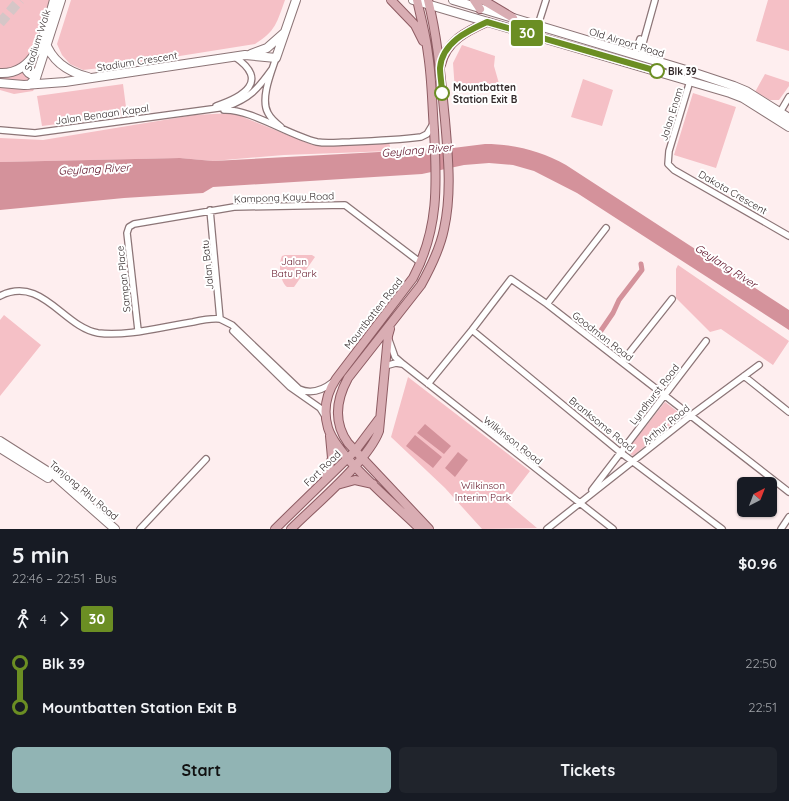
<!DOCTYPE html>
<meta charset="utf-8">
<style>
:root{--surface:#171b24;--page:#20242c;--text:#f1f3f6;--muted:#9ea1a6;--accent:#91b4b4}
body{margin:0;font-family:Quicksand,sans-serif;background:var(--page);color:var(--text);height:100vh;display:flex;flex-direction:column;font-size:15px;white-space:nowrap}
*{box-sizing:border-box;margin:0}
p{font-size:13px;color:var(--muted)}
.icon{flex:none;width:22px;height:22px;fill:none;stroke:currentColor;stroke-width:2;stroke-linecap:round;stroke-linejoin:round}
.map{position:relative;height:529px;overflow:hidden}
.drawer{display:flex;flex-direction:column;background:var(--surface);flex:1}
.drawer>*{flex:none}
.badge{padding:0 8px;border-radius:3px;font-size:14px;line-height:26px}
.needle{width:26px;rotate:42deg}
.tools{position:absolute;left:737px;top:477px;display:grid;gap:8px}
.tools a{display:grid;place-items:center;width:40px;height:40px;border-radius:6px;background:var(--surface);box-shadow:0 1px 3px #0004;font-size:20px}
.map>.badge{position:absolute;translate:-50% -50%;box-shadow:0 0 0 2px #fff}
.legs{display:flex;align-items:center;gap:6px;height:44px;padding:0 12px;font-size:13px}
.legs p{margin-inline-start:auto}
.head{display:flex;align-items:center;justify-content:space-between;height:68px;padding:0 12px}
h1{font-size:22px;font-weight:700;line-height:30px}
.primary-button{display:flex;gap:8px;margin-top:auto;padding:8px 12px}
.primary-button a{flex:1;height:46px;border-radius:6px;background:var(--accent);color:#111;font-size:16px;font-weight:700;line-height:46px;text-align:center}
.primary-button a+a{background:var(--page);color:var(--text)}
ul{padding:0 12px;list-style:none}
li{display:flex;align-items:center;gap:14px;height:44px;font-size:15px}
li i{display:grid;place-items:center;width:6px;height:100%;margin:0 5px;background:currentColor}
li i::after{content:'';width:10px;height:10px;margin:-5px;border:3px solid;border-radius:50%;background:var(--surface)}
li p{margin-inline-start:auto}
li:first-child i{background:linear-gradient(#0000 50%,currentColor 0)}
li:last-child i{background:linear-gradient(currentColor 50%,#0000 0)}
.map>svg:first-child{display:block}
</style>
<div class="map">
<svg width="789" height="529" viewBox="0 0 789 529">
<rect width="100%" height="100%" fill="#feeeef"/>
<path fill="#f5c0c6" d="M0,0H65L41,76L33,91L14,94L0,90Z
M71,0H285C277,22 276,31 255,44L117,66L83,70L70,64L62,55L57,44Z
M768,0H789V51L756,41Z
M462,45L495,56L494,66L500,87L455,91L453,63Z
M765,74L789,82V86L779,100H770L755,92Z
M583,79L613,90L602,126L571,117Z
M123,84L127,115L42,126L37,96Z
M693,93L736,107L716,168L674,155Z
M233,113L313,145L327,146L389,142L391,151L284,155L213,161L180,158L0,162V138L43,140L194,115Z
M285,255H312L315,257L294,287H287C280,282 278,264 282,256Z
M678,265L789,341L773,365L721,329L710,332L676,298V269Z
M4,315L41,345L0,396V320Z
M408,377L530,471L506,502L537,528L482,529L445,488L391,437Z
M665,402L682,415L633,456L626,451Z"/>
<path fill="#d4929b" d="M485,144C514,144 541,151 566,165L789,310V330L577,193L534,171L513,165L489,163L464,165L422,174L213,187L203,193L124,198L0,210V162L180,158L213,161L453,148Z
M425,424L451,446L444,454L417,433Z
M415,435L442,457L433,468L406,446Z
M458,452L468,460L455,477L445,468Z"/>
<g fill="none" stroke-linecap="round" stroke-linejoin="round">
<path stroke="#d4929b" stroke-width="5" d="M600,332L613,313L619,300L642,270L641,264"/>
<path stroke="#d5c6c7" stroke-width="10" stroke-dasharray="10 5" stroke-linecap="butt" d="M0,23L20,0"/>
<g stroke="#8c7577" stroke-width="8">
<path id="street" d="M538,25L546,0
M633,54L637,49L640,39
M276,58C271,73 260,99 268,113C271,119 276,123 281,127
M645,58L642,51L643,43L655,0
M686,70L690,81L669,151L668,164L674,170L789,236
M216,106C243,97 270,81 235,57
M224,110C251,109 288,135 317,142C328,144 339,142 350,142C374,141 397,140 421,137L427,134L433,124
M779,114L789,97
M0,130L35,133L226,107C250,98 257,90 272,69
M210,210L220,319
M0,296C42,275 63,327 98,333C127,337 165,326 193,322C202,320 211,318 220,319L232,325L299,389C312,395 323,390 333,382
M547,304L606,228
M138,330L127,233L129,227L134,224L234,207L345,205L421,263
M472,330L620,452L722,529
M233,331L290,387L320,408L325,416
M389,340L395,357L403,364L613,529
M622,362L672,299
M385,366L396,363L402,364
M744,376L789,412
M428,384L472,330L511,279L547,304L789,492
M592,490L706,341
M140,529L206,459
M547,529L690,416L759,365
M781,529L789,517"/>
</g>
<g stroke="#8c7577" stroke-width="10">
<path id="secondary" d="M413,0L730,93L743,98L789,127
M453,0L686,70L734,86L746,91L789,118
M45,41C52,62 68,72 88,77
M251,54L267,48L284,33
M25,65C26,70 27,73 32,75L38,71
M0,73C38,75 46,28 54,0
M0,83L24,85L65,82L245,55L276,58L296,0
M29,85L36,78L61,0
M0,441L55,476L115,529
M0,448L48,478"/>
</g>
<g stroke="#8d5b62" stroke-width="10">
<path id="primary" d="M391,0L415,25L423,41
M417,0C421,18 426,36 428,54C432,79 432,104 434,130C437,184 439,229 413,278L336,379C326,394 323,411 328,428C337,457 397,506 420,529
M428,0C438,39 441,80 445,120C448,156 452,193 444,229C440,249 431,267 421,285L348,378C336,400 333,422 348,443L429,529
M474,0L480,9
M483,0L513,18
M441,65C446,41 467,31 487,22
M326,476L332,458L330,436
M337,485L355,480L373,484
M275,529L355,451L379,419
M291,529C315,505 368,461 379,431L388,336L390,329"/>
</g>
<use href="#street" stroke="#fff" stroke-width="5.5"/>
<use href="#secondary" stroke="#fff" stroke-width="8"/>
<use href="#primary" stroke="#d9adb3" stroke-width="8"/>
</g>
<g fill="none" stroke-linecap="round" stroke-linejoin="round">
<g stroke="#fff" stroke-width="9">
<path id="line-1" d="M442,93C442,85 440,76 440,68C442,43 467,31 487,22L657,71"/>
</g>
<use href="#line-1" stroke="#6b8e23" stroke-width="6"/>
</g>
<g fill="#fff" stroke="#6b8e23" stroke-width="2">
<circle cx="657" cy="71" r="7"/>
<circle cx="442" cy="93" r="7"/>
</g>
<g text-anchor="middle" stroke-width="4" stroke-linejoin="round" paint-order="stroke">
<g font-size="10" fill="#312829" stroke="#fff">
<text transform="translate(37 40) rotate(-72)" y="4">Stadium Walk</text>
<text transform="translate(627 42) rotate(17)" y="4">Old Airport Road</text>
<text transform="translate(137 61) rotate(-9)" y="4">Stadium Crescent</text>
<text transform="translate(102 114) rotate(-8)" y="4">Jalan Benaan Kapal</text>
<text transform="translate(671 114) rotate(-73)" y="4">Jalan Enam</text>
<text transform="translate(733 192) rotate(30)" y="4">Dakota Crescent</text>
<text transform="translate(284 197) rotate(-2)" y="4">Kampong Kayu Road</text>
<text transform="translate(207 265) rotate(-96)" y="4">Jalan Batu</text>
<text transform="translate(123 279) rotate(-96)" y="4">Sampan Place</text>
<text transform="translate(373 313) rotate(-52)" y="4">Mountbatten Road</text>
<text transform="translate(603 336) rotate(38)" y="4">Goodman Road</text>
<text transform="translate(654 394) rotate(-52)" y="4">Lyndhurst Road</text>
<text transform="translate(602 424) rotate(39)" y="4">Branksome Road</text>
<text transform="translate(666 424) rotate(-39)" y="4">Arthur Road</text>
<text transform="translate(513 440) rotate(38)" y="4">Wilkinson Road</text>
<text transform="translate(322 468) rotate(-44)" y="4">Fort Road</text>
<text transform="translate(84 490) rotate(40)" y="4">Tanjong Rhu Road</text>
</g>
<g font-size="10" font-weight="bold" fill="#312829" stroke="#fff" text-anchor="start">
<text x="668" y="75">Blk 39</text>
<text x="453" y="91">Mountbatten<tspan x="453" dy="12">Station Exit B</tspan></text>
</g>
<g font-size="10" fill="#66192b" stroke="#fff">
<text x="294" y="265">Jalan<tspan x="294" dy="12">Batu Park</tspan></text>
<text x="483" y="489">Wilkinson<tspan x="483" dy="12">Interim Park</tspan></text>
</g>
<g font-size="11" font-style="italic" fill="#590a21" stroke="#fff">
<text transform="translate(417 150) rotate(-5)" y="4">Geylang River</text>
<text transform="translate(94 169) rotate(-3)" y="4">Geylang River</text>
<text transform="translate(726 266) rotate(33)" y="4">Geylang River</text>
</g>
</g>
</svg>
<div class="tools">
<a><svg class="needle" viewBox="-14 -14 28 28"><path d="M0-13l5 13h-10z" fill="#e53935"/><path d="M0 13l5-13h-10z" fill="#9ea1a6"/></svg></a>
</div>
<b class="badge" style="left:527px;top:33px;background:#6b8e23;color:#fff">30</b>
</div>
<section class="drawer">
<div class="head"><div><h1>5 min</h1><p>22:46 – 22:51 · Bus</p></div><b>$0.96</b></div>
<div class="legs"><svg class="icon" aria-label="walk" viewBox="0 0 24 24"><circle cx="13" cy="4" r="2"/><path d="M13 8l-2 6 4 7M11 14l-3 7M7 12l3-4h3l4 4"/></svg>4<svg class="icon" aria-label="forward" viewBox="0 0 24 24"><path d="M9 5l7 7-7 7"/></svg><b class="badge" style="background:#6b8e23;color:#fff">30</b></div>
<ul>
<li><i style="color:#6b8e23"></i><b>Blk 39</b><p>22:50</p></li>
<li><i style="color:#6b8e23"></i><b>Mountbatten Station Exit B</b><p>22:51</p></li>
</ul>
<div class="primary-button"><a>Start</a><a>Tickets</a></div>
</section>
